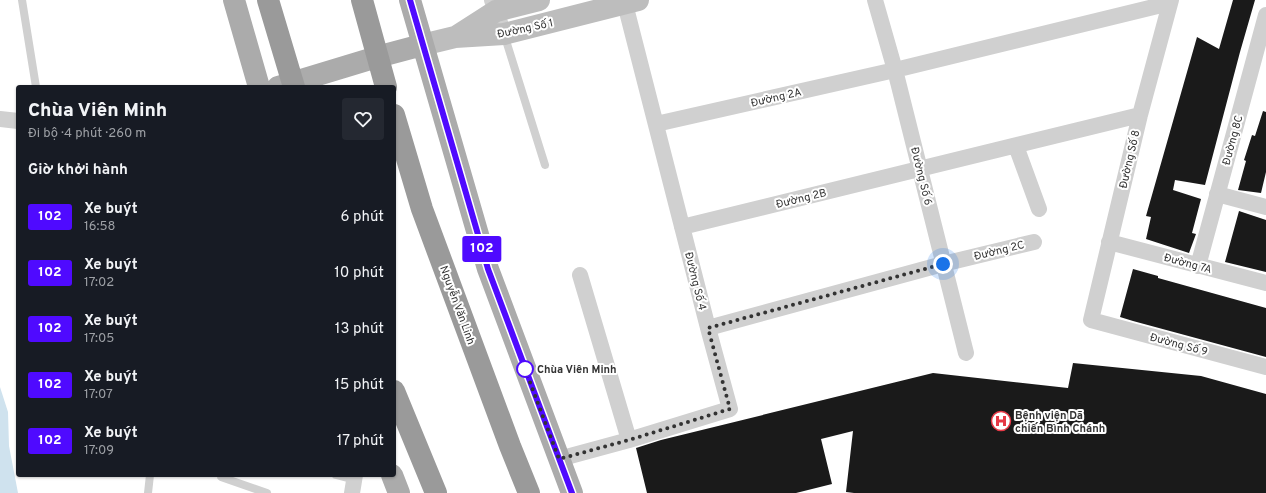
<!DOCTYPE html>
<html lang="vi">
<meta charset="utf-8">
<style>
:root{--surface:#171b24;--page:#242831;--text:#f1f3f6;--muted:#9ea1a6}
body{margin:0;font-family:Overpass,sans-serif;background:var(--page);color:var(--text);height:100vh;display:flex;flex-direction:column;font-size:15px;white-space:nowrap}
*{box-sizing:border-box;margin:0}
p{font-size:13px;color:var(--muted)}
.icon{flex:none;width:22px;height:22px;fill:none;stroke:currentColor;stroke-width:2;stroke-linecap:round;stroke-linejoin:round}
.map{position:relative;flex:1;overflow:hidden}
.panel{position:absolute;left:16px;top:85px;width:380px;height:392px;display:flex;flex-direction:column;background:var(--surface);border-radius:4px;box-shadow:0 1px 3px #0004}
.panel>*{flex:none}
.badge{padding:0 8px;border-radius:3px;font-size:14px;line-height:26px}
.you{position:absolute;width:20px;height:20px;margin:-10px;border:3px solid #fff;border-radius:50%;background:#1a73e8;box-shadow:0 0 0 6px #1a73e833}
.map>.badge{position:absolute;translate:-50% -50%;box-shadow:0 0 0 2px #fff}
h2{padding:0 12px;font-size:15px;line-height:36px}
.round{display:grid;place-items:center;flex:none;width:42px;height:42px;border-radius:4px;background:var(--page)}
.headline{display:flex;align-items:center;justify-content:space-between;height:68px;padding:0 12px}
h1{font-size:19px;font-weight:800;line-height:30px}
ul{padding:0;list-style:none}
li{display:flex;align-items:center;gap:12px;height:56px;padding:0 12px}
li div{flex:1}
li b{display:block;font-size:15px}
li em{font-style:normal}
li .badge{min-width:44px;font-weight:700;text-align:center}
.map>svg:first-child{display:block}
</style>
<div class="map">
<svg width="1266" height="493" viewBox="0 0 1266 493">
<rect width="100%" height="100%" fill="#fff"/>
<path fill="#cfe2ee" d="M0,387L8,412L9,446L18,493H0Z"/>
<path fill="#1a1a1a" d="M1233,0H1255L1240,52L1205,185L1175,180L1173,190L1201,199L1192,233L1196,234L1189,253L1146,239L1151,217L1146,216L1197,37L1219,49Z
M1263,111L1266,112V172L1261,193L1238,190L1246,161L1244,160L1252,135L1255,136Z
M1239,211L1266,220V272L1225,262Z
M1133,269L1158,276V278L1266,308V357L1133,321L1120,317Z
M1073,363L1201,376L1266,394V493H854L846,492L853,431L821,439L832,484L796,493H647L636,448L661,440L933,373L1068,388Z"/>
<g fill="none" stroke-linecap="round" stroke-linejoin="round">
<path stroke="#d0d0d0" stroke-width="8" d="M22,0L36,87
M504,34L545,165
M221,475V477L267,493
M336,475L355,480
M148,493L150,475"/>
<path stroke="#d0d0d0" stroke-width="16" d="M492,0L504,34
M875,0L895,70L966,353
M1171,0L1140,115L1091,320L1266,367
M0,119L18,121
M656,124L895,70L1170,3
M1016,146L1039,209
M1217,194L1266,207
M682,227L1140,115
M1109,242L1266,283
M1198,266L1266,15
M580,275L629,440
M708,328L943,264L1034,242
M559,459L629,440L730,409L708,328L624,0
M352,493L355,475"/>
<path stroke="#bdbdbd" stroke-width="22" d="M457,36L496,11L539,0
M422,45L455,37L504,34L638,0"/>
<path stroke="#ababab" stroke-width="22" d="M234,0L259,87
M410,0L488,269L572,493
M278,87L377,57L422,45
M392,475L399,493"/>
<path stroke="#9a9a9a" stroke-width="22" d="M268,0L294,87
M362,0L386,87
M394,115L422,209L510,446L529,493
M394,391L436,493"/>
</g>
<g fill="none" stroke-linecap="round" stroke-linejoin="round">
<g stroke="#fff" stroke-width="9">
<path id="line" d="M410,0L488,269L572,493"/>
</g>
<use href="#line" stroke="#4f0aff" stroke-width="6"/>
<path stroke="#333" stroke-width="4" stroke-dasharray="0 7.2" d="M525,369L559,459L629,440L730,409L708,328L943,264"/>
</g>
<defs>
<g id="hospital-ring" transform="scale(1)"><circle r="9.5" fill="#fff" stroke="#e63946" stroke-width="1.5"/><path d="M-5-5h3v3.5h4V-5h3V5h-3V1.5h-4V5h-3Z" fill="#e63946"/></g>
</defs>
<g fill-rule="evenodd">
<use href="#hospital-ring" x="1001" y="421"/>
</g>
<circle fill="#fff" stroke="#4f0aff" stroke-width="2" cx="525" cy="369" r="8"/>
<g text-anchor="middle" stroke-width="4" stroke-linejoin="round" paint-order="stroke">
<g font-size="11" fill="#333" stroke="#fff">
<text transform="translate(525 28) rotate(-12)" y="4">Đường Số 1</text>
<text transform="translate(776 97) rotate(-13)" y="4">Đường 2A</text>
<text transform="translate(1232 140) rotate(-75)" y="4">Đường 8C</text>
<text transform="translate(1129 159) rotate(-77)" y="4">Đường Số 8</text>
<text transform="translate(922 176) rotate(76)" y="4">Đường Số 6</text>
<text transform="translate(801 198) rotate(-14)" y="4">Đường 2B</text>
<text transform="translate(999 250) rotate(-14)" y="4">Đường 2C</text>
<text transform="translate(1188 263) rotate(15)" y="4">Đường 7A</text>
<text transform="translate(696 281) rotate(76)" y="4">Đường Số 4</text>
<text transform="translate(458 305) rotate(70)" y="4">Nguyễn Văn Linh</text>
<text transform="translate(1179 344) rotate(15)" y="4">Đường Số 9</text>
</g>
<g font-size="11" font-weight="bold" fill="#333" stroke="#fff" text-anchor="start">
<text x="537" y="373">Chùa Viên Minh</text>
</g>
<g font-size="11" font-weight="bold" fill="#333" stroke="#fff" text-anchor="start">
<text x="1015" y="419">Bệnh viện Dã<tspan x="1015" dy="13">chiến Bình Chánh</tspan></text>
</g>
</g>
</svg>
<div class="you" style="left:943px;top:264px"></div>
<b class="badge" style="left:482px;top:249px;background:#4f0aff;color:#fff">102</b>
<section class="panel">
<div class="headline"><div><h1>Chùa Viên Minh</h1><p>Đi bộ · 4 phút · 260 m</p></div><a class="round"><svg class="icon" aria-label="heart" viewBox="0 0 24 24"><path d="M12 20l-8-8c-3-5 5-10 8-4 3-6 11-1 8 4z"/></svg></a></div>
<h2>Giờ khởi hành</h2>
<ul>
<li><span class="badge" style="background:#4f0aff;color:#fff">102</span><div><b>Xe buýt</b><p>16:58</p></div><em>6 phút</em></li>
<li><span class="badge" style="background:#4f0aff;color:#fff">102</span><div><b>Xe buýt</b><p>17:02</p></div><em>10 phút</em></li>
<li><span class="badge" style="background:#4f0aff;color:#fff">102</span><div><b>Xe buýt</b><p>17:05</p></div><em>13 phút</em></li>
<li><span class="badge" style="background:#4f0aff;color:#fff">102</span><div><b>Xe buýt</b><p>17:07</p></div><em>15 phút</em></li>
<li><span class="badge" style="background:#4f0aff;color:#fff">102</span><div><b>Xe buýt</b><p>17:09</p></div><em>17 phút</em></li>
</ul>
</section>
</div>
